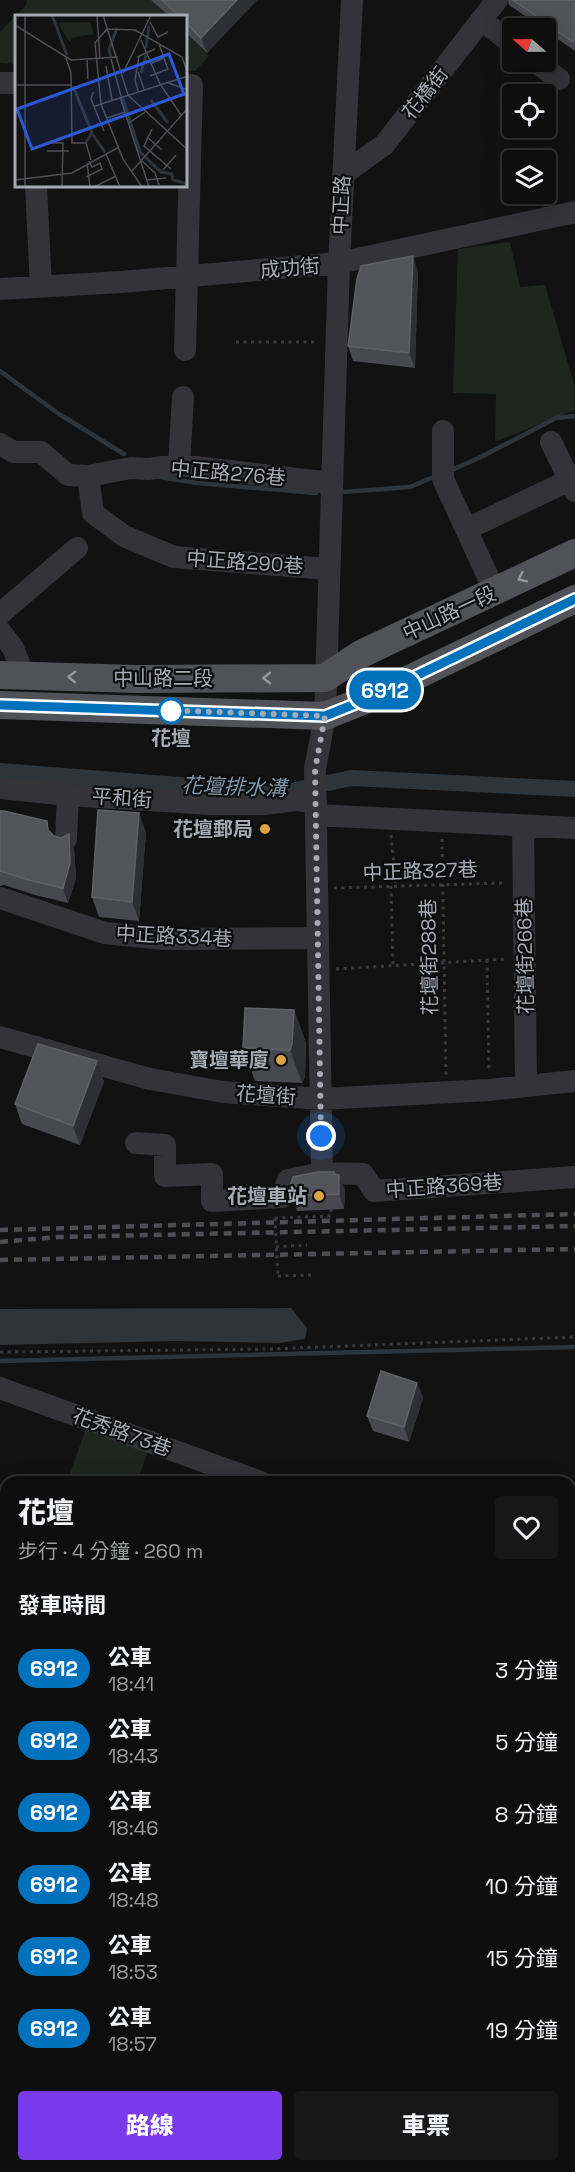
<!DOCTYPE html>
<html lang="zh-TW">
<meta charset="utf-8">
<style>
:root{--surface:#0e0e0e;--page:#171717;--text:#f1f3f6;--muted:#9b9c9e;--line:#2e2e2e;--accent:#7c3aed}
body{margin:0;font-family:"Space Grotesk","Noto Sans TC",sans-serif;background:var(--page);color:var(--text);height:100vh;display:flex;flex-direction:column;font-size:22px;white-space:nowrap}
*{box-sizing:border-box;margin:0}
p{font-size:20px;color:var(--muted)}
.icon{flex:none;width:33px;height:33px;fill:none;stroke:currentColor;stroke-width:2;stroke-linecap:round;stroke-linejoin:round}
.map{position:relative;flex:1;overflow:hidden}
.panel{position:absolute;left:0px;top:1476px;width:576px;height:696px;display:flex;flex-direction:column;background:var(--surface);border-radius:18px 18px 0 0;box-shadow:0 6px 24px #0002,0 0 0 2px var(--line)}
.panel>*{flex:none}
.badge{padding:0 12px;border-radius:20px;font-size:21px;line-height:39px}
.needle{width:39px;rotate:290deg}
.buttons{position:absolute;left:502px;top:18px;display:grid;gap:12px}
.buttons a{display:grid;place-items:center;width:54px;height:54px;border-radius:6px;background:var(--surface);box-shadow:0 6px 24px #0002,0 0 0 2px var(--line);font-size:30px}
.you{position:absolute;width:30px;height:30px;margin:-15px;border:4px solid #fff;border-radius:50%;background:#1a73e8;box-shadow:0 0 0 9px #1a73e833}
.map>.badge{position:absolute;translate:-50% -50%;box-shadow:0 0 0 3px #fff}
h2{padding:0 18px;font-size:22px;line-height:54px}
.round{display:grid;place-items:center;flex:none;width:63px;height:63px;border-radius:6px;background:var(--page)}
.overview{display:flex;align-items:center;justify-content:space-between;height:102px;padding:0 18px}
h1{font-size:28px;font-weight:800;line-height:45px}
.button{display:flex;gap:12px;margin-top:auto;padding:12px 18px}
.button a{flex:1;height:69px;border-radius:6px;background:var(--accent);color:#fff;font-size:24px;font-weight:800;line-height:69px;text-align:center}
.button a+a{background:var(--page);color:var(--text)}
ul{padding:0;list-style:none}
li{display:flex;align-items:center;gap:18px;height:72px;padding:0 18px}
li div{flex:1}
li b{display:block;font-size:22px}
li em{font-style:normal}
li .badge{min-width:66px;font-weight:700;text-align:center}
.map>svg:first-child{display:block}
</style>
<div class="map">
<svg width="575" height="2172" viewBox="0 0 575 2172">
<rect width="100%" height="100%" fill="#121213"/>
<path fill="#1f2620" d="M27,0H153L170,16H16V64L0,63V32L26,5Z
M186,33L209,56L195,71L186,70Z
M510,242L520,287L545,285L575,387V410L495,442L496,394L453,393L458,249Z
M88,1423L150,1446L137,1482H67Z
M6,1647V1742L0,1740V1663Z"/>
<path fill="#2d353b" d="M291,1308L307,1328L305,1339L279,1343L175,1341L0,1345V1309Z"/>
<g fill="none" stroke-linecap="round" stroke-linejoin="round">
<path stroke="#2d353b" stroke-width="4.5" d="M0,371L59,414L124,454
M449,471L479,458L556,418L575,416
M160,477L197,483L316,493
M342,492L410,487L436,476
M0,1361L575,1347"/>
<path stroke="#2d353b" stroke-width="16" d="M0,771L282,793L351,778L575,789"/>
<path stroke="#3a3b3f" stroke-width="3" stroke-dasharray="3 4.5" stroke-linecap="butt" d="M236,342H318
M391,835L396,886
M442,839L446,1076
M391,886L393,965
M334,888L505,883
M487,960L489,1072
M336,969L506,959
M275,1218L331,1216V1209
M276,1247L307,1245
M278,1276L313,1275
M0,1352L270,1349L575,1337"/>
<path stroke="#343438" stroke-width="22" d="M481,20L513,44
M536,62L559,79
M0,83H16
M343,174L384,145L497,0
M36,186L41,286
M0,289L121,282L339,263L575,212
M185,350L192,85H186
M443,431V479L495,592
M551,442L575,491
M0,444L14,452H41L68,475L88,476L131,468L148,469L179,465L331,483
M179,465L183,397
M88,476L93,513L124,536L174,557L329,569
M467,529L570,480
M0,614L77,548
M0,631L13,648L24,676
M0,788L68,795L211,804H264L297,800L316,803
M316,815L575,828
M523,826L526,1086
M66,839L68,795
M0,898L105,933L164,939L318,938
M0,1037L150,1079L223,1092L321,1099L489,1090L575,1081
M136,1143L165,1145V1176L212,1174V1201L282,1197L288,1180L322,1173L363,1174L374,1191L575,1177
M322,1173L315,769L325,716L339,263L352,0
M0,1388L261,1482
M570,1593L575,1595
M570,1928L575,1915
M0,2054L6,2057
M298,2166L314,2172"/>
<path stroke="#505257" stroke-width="28" d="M0,675L137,679L325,678L361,654L575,553
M0,705L325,716L370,698L575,599"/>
<path stroke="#4d4e53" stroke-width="4.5" stroke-dasharray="8 6" stroke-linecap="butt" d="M0,1230L575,1214
M0,1242L58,1237L575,1226
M0,1260L575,1249"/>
<path stroke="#3a3b3f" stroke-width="3" stroke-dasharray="3 4.5" stroke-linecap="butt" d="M275,1218L278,1276"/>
</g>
<path fill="#48494e" d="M151,0H257L207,53L186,33V16H169Z
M508,0H575V51L546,31V28H543L509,5Z
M418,271L415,368L353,361L348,346Z
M0,811L52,834L54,836L61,838L69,834L74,849L76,878L68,903L35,895L4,885L0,886Z
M146,832L139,921L99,917L92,897Z
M294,1010L306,1043L305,1077L302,1083L255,1081L243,1048Z
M104,1081L80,1145L22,1124L15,1104Z
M335,1174L339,1175L345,1190L344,1209L297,1211L291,1196Z
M417,1383L423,1398L409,1442L373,1431L367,1416Z"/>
<path fill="#2e2f32" d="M237,0H257L207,53L201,38Z
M413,256L418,271L415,368L409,353Z
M139,813L146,832L139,921L132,902Z
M69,834L74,849L76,878L68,903L63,888Z
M294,1010L306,1043L305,1077L302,1083L290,1050Z
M97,1061L104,1081L80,1145L73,1126Z
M334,1172L339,1185V1175L345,1190L344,1209L339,1194Z
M417,1383L423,1398L409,1442L404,1427Z"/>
<path fill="#525458" stroke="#5f6166" stroke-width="1.5" d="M162,0H237L201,38L186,23V16H179Z
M513,0H575V39L573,42Z
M413,256L409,353L348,346L357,279L361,266Z
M98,810L139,813L132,902L92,897Z
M0,811H4L47,821L48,830L54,836L61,838L69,834L70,863L63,888L29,880L0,871Z
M245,1008L294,1010L292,1044L290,1050L243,1048Z
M38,1044L97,1061L73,1126L15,1104Z
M318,1172H334V1174L339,1175V1194L291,1196L290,1186L293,1177Z
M381,1371L417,1383L404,1427L367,1416Z"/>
<defs><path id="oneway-chevron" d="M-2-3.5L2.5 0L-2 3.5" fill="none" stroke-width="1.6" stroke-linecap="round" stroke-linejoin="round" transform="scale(1.5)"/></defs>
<g stroke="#9498a0">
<use href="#oneway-chevron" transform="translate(522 578) rotate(154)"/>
<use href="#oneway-chevron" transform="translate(72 677) rotate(-179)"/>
<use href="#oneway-chevron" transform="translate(267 678) rotate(180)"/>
</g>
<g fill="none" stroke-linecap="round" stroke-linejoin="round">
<g stroke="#fff" stroke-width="14">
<path id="line" d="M0,705L325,716L370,698L575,599"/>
</g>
<use href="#line" stroke="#0072bc" stroke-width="9"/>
<path stroke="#a5aab2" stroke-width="6" stroke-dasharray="0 10.8" d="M171,711L163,710L325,716L315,770L321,1136"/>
</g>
<circle fill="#fff" stroke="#0072bc" stroke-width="3" cx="171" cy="711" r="12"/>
<g fill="#dba443" stroke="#0d0d0e" stroke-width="2">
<circle cx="265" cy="829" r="6"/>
<circle cx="281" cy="1060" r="6"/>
<circle cx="319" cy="1196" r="6"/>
</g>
<g text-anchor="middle" stroke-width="4.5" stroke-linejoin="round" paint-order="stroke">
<g font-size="20" fill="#a5aab2" stroke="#0d0d0e">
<text transform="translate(425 93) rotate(-52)" y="7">花橋街</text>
<text transform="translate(341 205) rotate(-87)" y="7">中正路</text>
<text transform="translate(290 268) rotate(-5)" y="7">成功街</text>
<text transform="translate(228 473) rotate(5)" y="7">中正路276巷</text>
<text transform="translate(245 562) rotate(4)" y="7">中正路290巷</text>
<text transform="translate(449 613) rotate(-25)" y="7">中山路一段</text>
<text x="163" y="685">中山路二段</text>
<text transform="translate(122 798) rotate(4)" y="7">平和街</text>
<text transform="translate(420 871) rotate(-2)" y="7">中正路327巷</text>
<text transform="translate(174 936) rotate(3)" y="7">中正路334巷</text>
<text transform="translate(525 956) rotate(-91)" y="7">花壇街266巷</text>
<text transform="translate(429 957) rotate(-91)" y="7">花壇街288巷</text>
<text transform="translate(266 1095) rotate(4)" y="7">花壇街</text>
<text transform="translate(444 1186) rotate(-4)" y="7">中正路369巷</text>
<text transform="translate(122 1432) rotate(20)" y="7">花秀路73巷</text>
</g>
<g font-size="20" font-weight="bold" fill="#a5aab2" stroke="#0d0d0e">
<text x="171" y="745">花壇</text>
</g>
<g font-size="20" font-weight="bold" fill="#a5aab2" stroke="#0d0d0e" text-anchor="end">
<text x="253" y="836">花壇郵局</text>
<text x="269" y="1067">寶壇華廈</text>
<text x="307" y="1203">花壇車站</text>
</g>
<g font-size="21" font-style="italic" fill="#8097aa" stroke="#0d0d0e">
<text transform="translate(234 787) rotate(2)" y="7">花壇排水溝</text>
</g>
</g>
<g transform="translate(15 15)">
<rect width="172" height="172" fill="#121213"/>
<path d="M76,7L78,19L57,23L55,28L43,8Z" fill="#1f2620"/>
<path fill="none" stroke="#2d353b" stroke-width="3" d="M37,0L52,40M131,33L134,11M96,43L94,34L102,13M126,58L131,40M58,71L77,118L71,127M107,81L125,137L146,157L157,159L158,165L173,169M136,85L153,108M78,120L90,137"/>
<path fill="none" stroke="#4d4f53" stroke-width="1.5" d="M82,0L85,44M88,0L113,80L173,135M135,7L143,22L153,17M0,10L56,45L103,42M126,25L145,69L166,100M122,42L140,34M51,43L56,58L57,128H71L76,145M96,44L106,81M72,45L73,64M135,49L149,43L144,29M91,51L97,85M123,57L129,74M108,58L136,0M135,61L153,54L149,43M151,67L173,75M0,70H57M123,76L120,65L124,41M78,77L76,84L89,116M105,82L134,172M80,91L173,61M92,103L110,97M114,108L130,97M137,114L129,131L156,154M132,122L147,135M33,128H48L47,172M32,136H54M91,139L105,172M127,146L140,158L144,170M72,148L75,172M148,155L161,140M116,157L173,93M71,162L87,154L85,148L77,152L74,146M0,165L57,158L104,132M132,165L151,163M10,172V0M79,172L101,161M127,172L108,144L86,89L80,28L92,14L120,15L167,42L173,59"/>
<path fill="#2b57d4" fill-opacity="0.15" stroke="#2b57d4" stroke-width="3" d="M154,39L169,79L17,134L2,94Z"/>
<rect width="172" height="172" fill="none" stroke="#a5aab2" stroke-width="3"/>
</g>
</svg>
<div class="buttons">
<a><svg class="needle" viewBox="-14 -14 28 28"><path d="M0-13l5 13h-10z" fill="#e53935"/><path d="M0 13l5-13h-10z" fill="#9b9c9e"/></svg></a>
<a><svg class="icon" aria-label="locate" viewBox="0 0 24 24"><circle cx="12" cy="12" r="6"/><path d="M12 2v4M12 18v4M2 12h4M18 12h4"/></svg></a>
<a><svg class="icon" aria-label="layers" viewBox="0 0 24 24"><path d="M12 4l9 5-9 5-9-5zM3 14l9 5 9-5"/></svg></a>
</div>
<div class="you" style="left:321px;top:1136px"></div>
<b class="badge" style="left:385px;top:690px;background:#0072bc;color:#fff">6912</b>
<section class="panel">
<div class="overview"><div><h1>花壇</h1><p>步行 · 4 分鐘 · 260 m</p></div><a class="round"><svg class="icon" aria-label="heart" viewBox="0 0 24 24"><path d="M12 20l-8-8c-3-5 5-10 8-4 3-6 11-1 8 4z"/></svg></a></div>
<h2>發車時間</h2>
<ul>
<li><span class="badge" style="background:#0072bc;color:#fff">6912</span><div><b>公車</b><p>18:41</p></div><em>3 分鐘</em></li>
<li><span class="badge" style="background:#0072bc;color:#fff">6912</span><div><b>公車</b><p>18:43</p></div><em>5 分鐘</em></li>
<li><span class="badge" style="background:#0072bc;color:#fff">6912</span><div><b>公車</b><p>18:46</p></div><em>8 分鐘</em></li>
<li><span class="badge" style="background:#0072bc;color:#fff">6912</span><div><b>公車</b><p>18:48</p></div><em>10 分鐘</em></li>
<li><span class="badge" style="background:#0072bc;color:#fff">6912</span><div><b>公車</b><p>18:53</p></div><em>15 分鐘</em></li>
<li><span class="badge" style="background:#0072bc;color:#fff">6912</span><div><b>公車</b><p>18:57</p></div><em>19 分鐘</em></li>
</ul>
<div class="button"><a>路線</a><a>車票</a></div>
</section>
</div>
